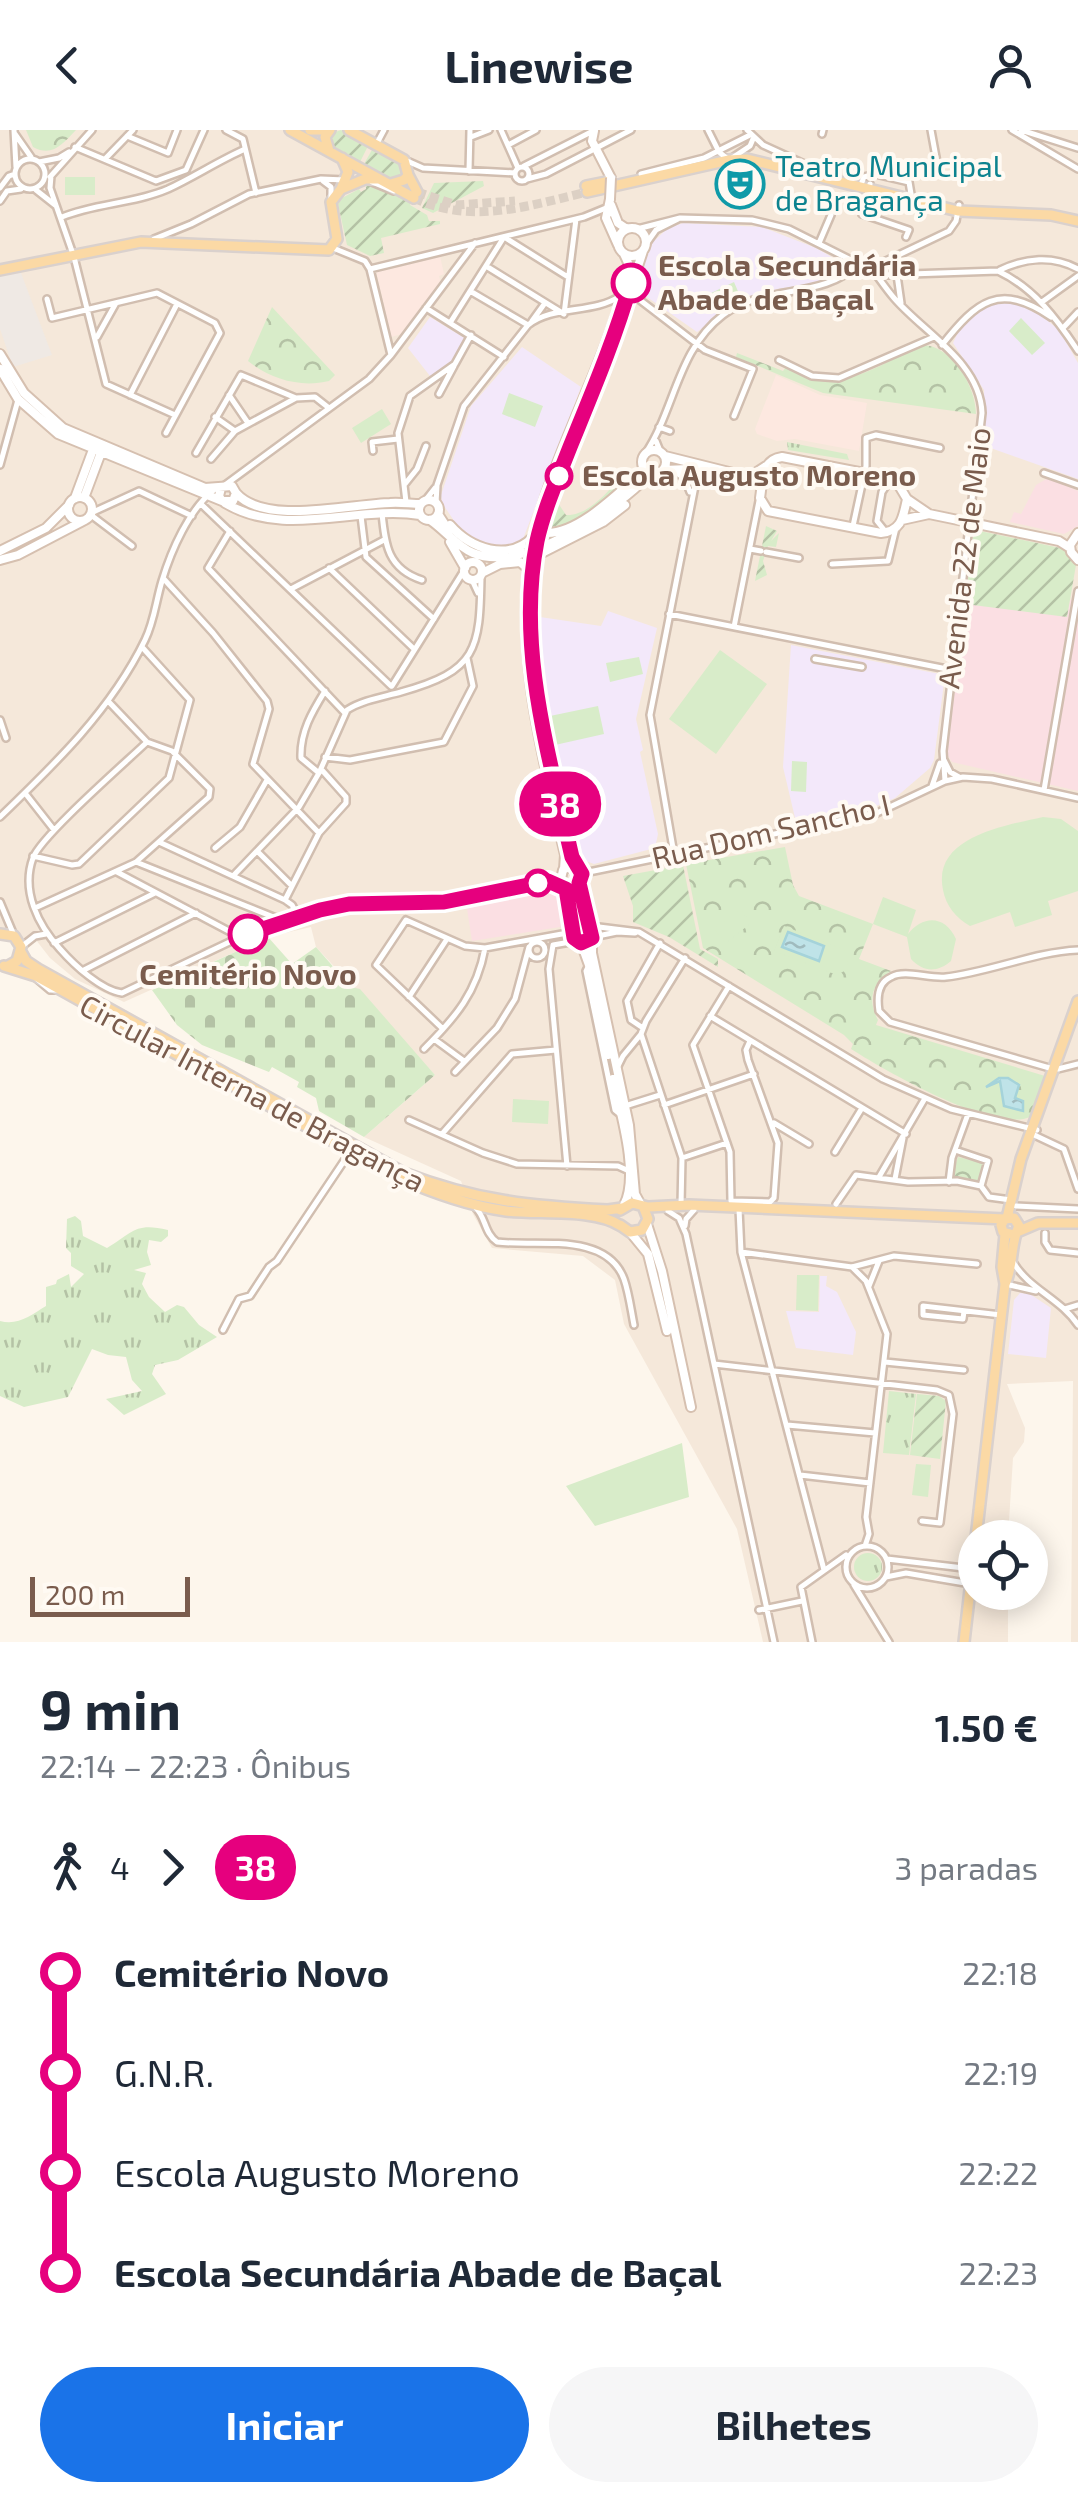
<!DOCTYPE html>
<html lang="pt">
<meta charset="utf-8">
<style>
:root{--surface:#fff;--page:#f6f6f7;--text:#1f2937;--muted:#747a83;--accent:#1a73e8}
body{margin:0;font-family:"Exo 2",sans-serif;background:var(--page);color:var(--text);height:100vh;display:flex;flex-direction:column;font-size:38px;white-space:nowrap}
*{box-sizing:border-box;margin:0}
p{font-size:32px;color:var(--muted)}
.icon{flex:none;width:55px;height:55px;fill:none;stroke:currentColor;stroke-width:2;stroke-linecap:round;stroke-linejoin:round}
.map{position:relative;height:1512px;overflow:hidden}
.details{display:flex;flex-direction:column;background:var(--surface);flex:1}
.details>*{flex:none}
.badge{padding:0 20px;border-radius:32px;font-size:35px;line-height:65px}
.buttons{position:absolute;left:958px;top:1390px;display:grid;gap:20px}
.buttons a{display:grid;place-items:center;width:90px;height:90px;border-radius:50%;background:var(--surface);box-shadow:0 5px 25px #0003;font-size:50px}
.scale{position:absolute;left:30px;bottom:25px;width:160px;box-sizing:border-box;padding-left:10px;border:5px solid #7a5c4d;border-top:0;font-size:28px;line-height:35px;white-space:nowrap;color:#7a5c4d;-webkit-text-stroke:8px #fffaf3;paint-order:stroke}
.map>.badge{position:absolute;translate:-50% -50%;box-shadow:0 0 0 5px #fff}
.legs{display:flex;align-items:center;gap:15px;height:110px;padding:0 40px;font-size:32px}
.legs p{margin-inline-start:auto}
.headline{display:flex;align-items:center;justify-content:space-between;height:170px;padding:0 40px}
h1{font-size:55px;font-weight:700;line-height:75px}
.cta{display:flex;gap:20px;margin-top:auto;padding:20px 40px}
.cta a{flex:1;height:115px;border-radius:60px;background:var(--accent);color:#fff;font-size:40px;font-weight:700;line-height:115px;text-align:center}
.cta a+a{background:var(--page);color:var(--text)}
ul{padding:0 40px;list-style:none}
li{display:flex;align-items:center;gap:35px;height:100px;font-size:38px}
li i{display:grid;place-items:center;width:15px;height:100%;margin:0 12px;background:currentColor}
li i::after{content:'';width:25px;height:25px;margin:-12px;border:8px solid;border-radius:50%;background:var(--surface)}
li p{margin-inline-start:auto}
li:first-child i{background:linear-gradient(#0000 50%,currentColor 0)}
li:last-child i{background:linear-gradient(currentColor 50%,#0000 0)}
header{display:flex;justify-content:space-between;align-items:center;height:130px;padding:0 40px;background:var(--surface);font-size:45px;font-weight:700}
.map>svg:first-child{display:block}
</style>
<header><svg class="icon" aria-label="back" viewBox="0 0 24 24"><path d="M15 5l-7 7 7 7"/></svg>Linewise<svg class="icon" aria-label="person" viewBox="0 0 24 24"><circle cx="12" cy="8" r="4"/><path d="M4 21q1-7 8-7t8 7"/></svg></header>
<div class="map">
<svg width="1078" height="1512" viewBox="0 0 1078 1512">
<defs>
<pattern id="grass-tufts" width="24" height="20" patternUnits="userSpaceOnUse" patternTransform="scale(2.5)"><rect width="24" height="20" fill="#d8ecc9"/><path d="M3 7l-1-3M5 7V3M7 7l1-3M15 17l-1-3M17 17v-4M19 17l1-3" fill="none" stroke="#b4c2a5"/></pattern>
<pattern id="cemetery-stones" width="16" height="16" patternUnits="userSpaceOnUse" patternTransform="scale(2.5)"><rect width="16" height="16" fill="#d8ecc9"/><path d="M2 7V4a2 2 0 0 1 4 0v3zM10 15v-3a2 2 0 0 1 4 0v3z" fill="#b4c2a5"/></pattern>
<pattern id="park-crowns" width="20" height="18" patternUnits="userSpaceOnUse" patternTransform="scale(2.5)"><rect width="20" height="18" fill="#d8ecc9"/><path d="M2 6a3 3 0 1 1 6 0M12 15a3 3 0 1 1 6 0" fill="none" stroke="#b4c2a5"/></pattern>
<pattern id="garden-furrows" width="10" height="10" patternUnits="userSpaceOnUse" patternTransform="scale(2.5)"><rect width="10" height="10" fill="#d8ecc9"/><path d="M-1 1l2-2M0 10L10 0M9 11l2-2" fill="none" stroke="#b4c2a5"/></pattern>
<pattern id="water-ripples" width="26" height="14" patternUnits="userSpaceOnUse" patternTransform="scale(2.5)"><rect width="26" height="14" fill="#bfe3e8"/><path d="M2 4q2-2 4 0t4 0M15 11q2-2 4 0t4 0" fill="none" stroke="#a0bbbe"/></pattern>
</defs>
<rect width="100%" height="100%" fill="#fdf6ec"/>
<path fill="#f5e8da" d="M0,0H1078V1512H1071L1073,1251L1007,1254L1025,1298L1024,1312L1013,1328L1008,1407L975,1408V1462L1008,1463V1512H763L737,1399L624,1194L615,1150L583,1126L492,1118L473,1084L461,1051L364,1007L435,945L316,817L311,797L268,807L124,872L75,849L50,828L36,810L0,804Z"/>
<path fill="#fde8e0" d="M440,126L444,144L439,146L441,153L402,204L391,207L376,141Z
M776,245L820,265L867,273L859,321L795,309L777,311L757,304L755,299Z"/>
<path fill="#efe9e4" d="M21,143L52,225L13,237L0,199V144Z"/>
<path fill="#f3e8fa" d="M683,93L762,97L816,118L842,133L844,138L840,144L822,152L777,159L737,172L697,202L634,158L653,112L668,98Z
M1002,172H1014L1043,187L1059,200L1078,233V349L985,316L984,260L953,213L961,196L976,180Z
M430,187L466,209L453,230L430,246L408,218Z
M522,217L581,257L523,409L515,416L490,417L465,407L442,373L441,365L471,276Z
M608,481L657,498L636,589L643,620L640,622L658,704L655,718L594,734L578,728L543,573L546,570L540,487L601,496Z
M791,515L945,545L934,630L930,638L895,668L874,677L796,692L783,637Z
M820,1146H827L826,1156L837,1162L856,1202L853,1225L796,1218L786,1181L819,1182Z
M1020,1163L1030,1164L1051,1178L1046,1228L1008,1224L1014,1170Z"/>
<path fill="#fbdfe3" d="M1048,348L1078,361V396L1064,404L1010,392L1014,382L1021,384L1036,355Z
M1070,470L1078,471V661L952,632L947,624L965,474L1067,486Z
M548,755L558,757L563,763L566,796L472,811L466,772Z"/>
<path fill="url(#grass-tufts)" d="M787,312L847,324L849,330L788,320Z
M75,1086L81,1091L83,1106L107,1118C133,1103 134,1092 168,1100V1106L161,1112L149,1110L147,1122L151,1135L134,1140L146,1143L142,1154L149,1167L165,1182L177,1175L184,1177L199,1195L217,1207L178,1230L155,1235L152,1244L166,1264L124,1285L106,1269L142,1261L132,1250L126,1227L108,1225L92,1219L68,1267L24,1277L0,1266V1191C18,1196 31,1185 46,1176V1157L56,1154L57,1150L69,1144L71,1157L84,1144L71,1136V1123L66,1118L67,1089Z
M889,1261L916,1264L909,1325L883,1323Z
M854 1437a14 14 0 1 1 28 0a14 14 0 1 1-28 0Z"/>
<path fill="url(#cemetery-stones)" d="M268,807L292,834L316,817L351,857L360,859L435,945L364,1007L319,981L316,968L297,957L299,952L272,937L269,942L202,915L177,895L152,860Z"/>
<path fill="url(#park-crowns)" d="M26,0H76C63,13 53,28 33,17Z
M272,177L335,245L329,251C300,258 270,249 248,231Z
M922,215C952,215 976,257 976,284L823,263L736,227L737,223L783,241L786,237C837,268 874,237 922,215Z
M785,717L793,755L799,766L873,794L859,829L891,841C872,853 867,870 878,890L876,895L1045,946L1030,987C993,1003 884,940 851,919L853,914L844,905L703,818L686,734Z
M958,1027L983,1033L978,1051L951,1047Z"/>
<path fill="url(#garden-furrows)" d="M341,0L368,16L360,32L328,13L330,4Z
M373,18L402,34L403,47L390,49L364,34Z
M483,51L484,56L433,83L422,78L434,53Z
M366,54L412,71L410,75L427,85L429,91H440V94L381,108L384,123L370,126L347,115L338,74L342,68L359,59L361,62L366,59Z
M620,348L629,350C608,372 578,394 551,397L558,373L566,385C587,386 606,364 620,348Z
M766,396L777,401L771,411L779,403L776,417L768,416L763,431L767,445L755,451Z
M980,401L1065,419L1076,435L1067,487L965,474L973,407Z
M683,735L700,819L718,829V837L669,807L633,792V776L623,746Z
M917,1264L939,1266L946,1271L940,1329L910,1325Z"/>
<path fill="#d8ecc9" d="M65,47H95V65H65Z
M734,152L740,166L712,180L705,166Z
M1021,188L1045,213L1032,225L1009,201Z
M509,263L543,276L535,297L502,284Z
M382,279L391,294L361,313L352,298Z
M720,520L767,554L716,624L669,589Z
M639,527L643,544L610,552L606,533Z
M598,576L604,604L555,615L550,586Z
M792,631L807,632L806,662L791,661Z
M1043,687L1061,689L1078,701V761L1048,771L1052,785L1015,797L1010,782L970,796C956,788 946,776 943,760C932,707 1004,696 1043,687Z
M883,767L916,780L908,804C923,785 945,785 956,809L951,831C937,843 923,842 911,829L907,807L873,794Z
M740,779L751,793L726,813L714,799Z
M784,796L847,821L848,839L837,845L774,821Z
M513,969L549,971L548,994L512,992Z
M797,1145H819L818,1181L796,1180Z
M682,1313L689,1367L595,1396L566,1356Z
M916,1334L931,1335L928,1367L912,1365Z"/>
<path fill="url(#water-ripples)" stroke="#a5d3da" stroke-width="2.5" d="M788,802L824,816L819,831L782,817Z
M999,948H1008L1019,955L1015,968L1023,971V981L1004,976L1000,951L986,957Z"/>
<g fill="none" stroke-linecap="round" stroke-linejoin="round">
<path stroke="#dcd0c4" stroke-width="9" stroke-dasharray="9 4.5" stroke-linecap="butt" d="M417,62L456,75L515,71
M414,68C471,95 528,76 587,62"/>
<g stroke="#d1beb0" stroke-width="10">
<path id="street" d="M14,0L16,37
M226,0L243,9L256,63
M501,0L518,38
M708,0L719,22L729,30L750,16L753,9
M747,0L763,15L822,42
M931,0L938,38
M1012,0L1078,39
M1021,0L1078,18
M15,4L31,27
M822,4L823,0
M127,6L168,23L177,0
M471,7L489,0
M376,15L384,0
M508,15L536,0
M75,17L156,51L186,40L204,0
M15 44a15 15 0 1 1 30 0a15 15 0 1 1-30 0Z
M105,29L133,0
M405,30L423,38L515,43
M39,32L59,28L69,22
M524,36L593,1
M515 44a7 7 0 1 1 14 0a7 7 0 1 1-14 0Z
M469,41L470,0
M641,44L704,28L750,5
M51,46L50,58L74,127L106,254L175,285
M50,47L92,0
M527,49L546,44L631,0
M323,51L331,57V71
M372,52L394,61
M862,52L864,47L875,44L909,52L911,64
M870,54L862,84L909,100L906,107
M0,58L9,46L15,44
M36,60L55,75
M0,71L7,61L21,59
M62,87C96,73 133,74 168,59C194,47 218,31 245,19
M637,99L680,88L752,90L789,99L881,145L998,141C1034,158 1057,189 1078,221
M154,109L191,94L249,64L321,49L345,50
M819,113L831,85
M646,114L656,100L678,89
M333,118L365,131L370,139L391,225
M486,136L564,184
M370,139L584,87L606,78
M869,139L949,101L956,91L959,75
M1000,140C1025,128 1053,125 1078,139
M875,143C881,151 887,160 894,168C924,203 980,232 982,283L943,621L945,651
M897,145L901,173
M631,158L636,167L705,220L753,239L734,286
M470,161L528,195
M47,169L52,188L157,163L215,193L220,203L166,303
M1042,172L1078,146
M426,178L504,227
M564,184L576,89
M532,191L545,173
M450,193L504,107L568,147
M1063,198L1078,182
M97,207L116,173
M942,215C977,171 999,152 1051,187
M779,230L812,246L839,248L934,207
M439,264L454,236
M130,265L177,174
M229,265L248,293
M215,287L235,301
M659,297L670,301
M656,311L660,321
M373,321L372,312L398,309
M196,323L241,245L296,268
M645,324C675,280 677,220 723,185C764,154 822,170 859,134
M211,329L235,301L296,268L315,267L329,278
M0,335L18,270
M673,340L685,349L690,362
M1044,343L1078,355
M405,354L417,339L426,316
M225,355L369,249L391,225L475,113
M697,355L718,345
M406,372L398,303L410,266L455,234L471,205
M424,372L435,358
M436,373L437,355L464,276L528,195C552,175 594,184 620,166
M201,374L391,556
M91,383L139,361L192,386
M382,383C385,415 388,439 422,450
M91,385L132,416
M361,386L366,427L434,489
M853,396L866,336V308L876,305L940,318
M230,401L208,438L345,583
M885,401L877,391L882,362L888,353L897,354
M750,419L761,421
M766,422L799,428
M832,434L888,431L896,398
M329,438L414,519
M163,448L213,503L267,571L269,579L253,634L319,703
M472,450L478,463
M291,459L384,410
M669,484L952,540
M734,497L759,371
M815,529L862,537
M392,556L465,439
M0,590L6,608
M147,612C125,633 41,706 33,728C21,761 38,795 60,819C74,835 101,860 122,863L240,807L319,780L349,775L445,772L548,751L563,756
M325,627L350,630L444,612L473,556L467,528
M944,630L950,642L959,647
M319,643L301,628C300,602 312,582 325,561
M932,656L940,633
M1044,660L1078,461
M25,663L54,700
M0,687C55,634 111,580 145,510C154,492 156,471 162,451C171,421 189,379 215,359
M159,712L285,770L292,775L298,786
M215,718L240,697L267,650
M257,721L292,756
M674,724L650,585L696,351L695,336
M33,726L72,735L79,734L169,648L190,570L142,517
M136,732L281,790
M582,740L589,742L877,683L945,651L963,647L992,649L1078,668
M117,742L240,807
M233,746L299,677L319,643L347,580C363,570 383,567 401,562C477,541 480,520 481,446
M285,770L319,703L346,673V667L321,639
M0,772L13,803
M35,778L136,732L209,667L210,659L172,621L147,612L108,571
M591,796L639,802L883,949L951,979L1037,1000
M593,807L617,802L635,803
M529 820a8 8 0 1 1 16 0a8 8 0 1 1-16 0Z
M54,813L155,763
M553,815L549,839L567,1036
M553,815L576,811
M21,817L35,806L46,804
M588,837L586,841L615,980L620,984
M84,840L196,783
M37,849L50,860H56
M729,856L693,915L730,1022L731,1071L770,1072L774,1068L778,1013L748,930L746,920L750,911
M409,867L447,809
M710,886L906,1004
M643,898L631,890L627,871L660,813
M443,899L376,835L406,790L465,816L485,818L573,802
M434,909L464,931
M424,919C456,887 477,862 485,818
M617,938L623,926L641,904
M1053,939L890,892L879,881C877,868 877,853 891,847C905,839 929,849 946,847C990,842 1034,822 1078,820
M1058,939L1078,934
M455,942L497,898L515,869L529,817
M664,975L754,944
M625,976L660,965
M409,990L483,1023L517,1034L618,1036L629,1041
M774,993L809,1014
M1030,1003L1064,1019L1078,1059
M442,1004L512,924L556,920
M835,1022L862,978
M682,1028L727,1013
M879,1047L924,970
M895,1049L903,1008
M949,1052L952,1028L968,984
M981,1056L989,1067L1011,1070
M836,1074L856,1045L908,1052L957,1051L981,1056L988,1031L955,1020
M681,1075L682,1028L641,904L646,891L685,828
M1016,1076L1078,1079
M475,1077C486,1087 484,1103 497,1112C536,1117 606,1101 624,1149C629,1163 631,1180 634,1195
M739,1079L741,1122L824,1440
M668,1081L679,1088L686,1104L774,1512
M685,1096L686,1089L694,1080
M1045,1103V1112L1050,1120L1078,1123
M741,1122L852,1137L894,1126L977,1134
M1013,1132C1029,1159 1061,1169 1078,1195
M852,1137L866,1151L887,1204L866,1387L869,1404L865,1416
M1005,1154L1036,1161
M869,1156L879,1131
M1065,1179L1078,1175
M964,1181L963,1189L923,1185V1176L1001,1185
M223,1200L239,1169L250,1166L269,1137L277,1131L350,1022
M885,1232L964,1240
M714,1234L937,1260L949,1265L953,1284L940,1393L922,1391
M787,1295L875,1303
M800,1345L870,1353
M846 1437a21 21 0 1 1 42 0a21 21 0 1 1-42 0Z
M887,1429L972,1439
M886,1447L906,1443L971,1454
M854,1455L889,1512
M759,1480L802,1471
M812,1512L801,1457L846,1425"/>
</g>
<g stroke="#d6c0b0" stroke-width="12">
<path id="secondary" d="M594,1L592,11L611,48
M610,69L606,88L618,115
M611,75L618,93L627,99
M618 112a14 14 0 1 1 28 0a14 14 0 1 1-28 0Z
M0,224L24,263L63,298L205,358L232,356L236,363L233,371H222L219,366L221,358
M0,239L18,269L58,304L222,371
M642 332a12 12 0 1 1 24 0a12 12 0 1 1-24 0Z
M665,326L749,347L766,336
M782,327L895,349L907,369C903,387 902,401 881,403L768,381L760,368C763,350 761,330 782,327Z
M664,340L689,339
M629,359L644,339
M236,363C265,396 351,374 390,373C400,372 411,374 421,374
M68 379a12 12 0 1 1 24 0a12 12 0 1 1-24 0Z
M75,368L94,317
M84,368L102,320
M907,369L929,384L1059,411L1070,418
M419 380a10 10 0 1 1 20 0a10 10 0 1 1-20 0Z
M225,373C284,409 357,375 420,385
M438,384L449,401
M430,390C445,400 456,416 473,423C524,444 617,379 650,344
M902,390L929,384
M450,395C471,419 508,432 533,407
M541,396L546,403C574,404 608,373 628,355
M1078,403L1070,415L1071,422L1078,430
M539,405L549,371L622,185L643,121
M450,412L465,438
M532,412C554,320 604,237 628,146C631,138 628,132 624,124
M0,421L46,398L69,375
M535,429C519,529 551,630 571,727L577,737
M0,430L18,425L85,390
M536,430L540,424L603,392L625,375
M529,431C516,529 543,629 565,725L564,739
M464 441a9 9 0 1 1 18 0a9 9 0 1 1-18 0Z
M482,443L500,434L520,432L527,438
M570,736L578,738L582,744L579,753L588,794L593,799L592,808L585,813L579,812L573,805L566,756L561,749L563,740Z
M592,808V823L629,995L635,1064L641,1075
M581,813L590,838L608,925
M613,949C620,981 640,1045 624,1075
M647,1094L662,1141L691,1277
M630,1102L648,1124L667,1201"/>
</g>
<g stroke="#dad1cd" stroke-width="14">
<path id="primary" d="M290,0L414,68
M310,0H329
M349,0L404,30L408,45L404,50L391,54
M329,21L325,7L330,0
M408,45L417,62
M586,56L611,51
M341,59L365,49H377
M587,62L729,30L747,29L958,81L1051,85L1078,91
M0,140L141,112L329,120L337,109L331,72L341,59L348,42L342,28
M0,804L14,806L21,817L17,831L8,836
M21,822L26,831L38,839L404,1043C476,1071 532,1076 608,1080L622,1078
M4,836L36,846L401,1049C435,1063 470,1076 506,1081C539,1085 594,1078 621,1096
M620,1080L632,1073L648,1077L689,1075L1005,1089
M1007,1088L1021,1029L1078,871
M620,1095L630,1102L642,1100L648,1089L643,1076
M1017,1102L1038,1093H1078
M1005,1154L1002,1137L1005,1104
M976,1408L1005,1154C1014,1135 1010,1113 1019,1096L1014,1088L1005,1089L1001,1095L1003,1102L1014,1105
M964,1512L975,1416"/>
</g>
<use href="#street" stroke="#fff" stroke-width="5"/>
<use href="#secondary" stroke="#fff" stroke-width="8"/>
<use href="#primary" stroke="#fbd9a5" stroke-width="9"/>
<g stroke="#d6c0b0" stroke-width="12" stroke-linecap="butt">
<path id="secondary-bridge" d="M610,69L611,48
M535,429L538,409
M529,431L532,412"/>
</g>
<use href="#secondary-bridge" stroke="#fff" stroke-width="8"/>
</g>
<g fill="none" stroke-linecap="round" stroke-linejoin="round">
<g stroke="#fff" stroke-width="22">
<path id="line-1" d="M248,804L320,780L349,774L444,772L548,751L566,759L574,808L581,813L592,808L579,753L582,744L572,727C549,625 516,517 537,411C544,379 558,348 570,317C592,263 615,209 631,153"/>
</g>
<use href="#line-1" stroke="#e6007e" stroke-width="15"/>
</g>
<defs>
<g id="theatre-ring" transform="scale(2.5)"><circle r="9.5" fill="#fffaf3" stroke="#0f9aa8" stroke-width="1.5"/><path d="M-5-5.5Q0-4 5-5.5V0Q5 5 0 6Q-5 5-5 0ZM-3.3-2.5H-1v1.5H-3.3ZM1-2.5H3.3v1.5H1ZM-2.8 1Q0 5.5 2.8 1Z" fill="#0f9aa8"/></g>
</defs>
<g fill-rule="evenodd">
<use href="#theatre-ring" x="740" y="54"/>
</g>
<g fill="#fff" stroke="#e6007e" stroke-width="5">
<circle cx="631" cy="153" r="18"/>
<circle cx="559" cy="346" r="12"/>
<circle cx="538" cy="753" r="12"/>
<circle cx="248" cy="804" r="18"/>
</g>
<g text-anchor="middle" stroke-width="8" stroke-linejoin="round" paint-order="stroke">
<g font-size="30" fill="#0d838f" stroke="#fffaf3" text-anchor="start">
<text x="775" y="47">Teatro Municipal<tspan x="775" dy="34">de Bragança</tspan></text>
</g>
<g font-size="30" font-weight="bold" fill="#7a5c4d" stroke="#fffaf3" text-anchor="start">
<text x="658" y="146">Escola Secundária<tspan x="658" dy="34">Abade de Baçal</tspan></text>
<text x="582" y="356">Escola Augusto Moreno</text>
<text x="248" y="855" text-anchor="middle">Cemitério Novo</text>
</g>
<g font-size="30" fill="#7a5c4d" stroke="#fffaf3">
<text transform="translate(965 428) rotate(-83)" y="10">Avenida 22 de Maio</text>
<text transform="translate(771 702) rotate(-13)" y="10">Rua Dom Sancho I</text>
<text transform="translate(252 964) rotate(28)" y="10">Circular Interna de Bragança</text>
</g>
</g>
</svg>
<div class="buttons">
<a><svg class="icon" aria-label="locate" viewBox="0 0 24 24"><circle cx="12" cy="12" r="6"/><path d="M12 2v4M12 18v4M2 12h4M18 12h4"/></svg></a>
</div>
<div class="scale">200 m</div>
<b class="badge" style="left:560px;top:674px;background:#e6007e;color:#fff">38</b>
</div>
<section class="details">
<div class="headline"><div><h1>9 min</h1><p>22:14 – 22:23 · Ônibus</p></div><b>1.50 €</b></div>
<div class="legs"><svg class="icon" aria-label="walk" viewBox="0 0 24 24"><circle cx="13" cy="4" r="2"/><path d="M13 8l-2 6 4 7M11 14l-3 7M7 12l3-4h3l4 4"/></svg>4<svg class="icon" aria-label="forward" viewBox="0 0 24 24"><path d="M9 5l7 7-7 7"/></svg><b class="badge" style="background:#e6007e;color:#fff">38</b><p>3 paradas</p></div>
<ul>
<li><i style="color:#e6007e"></i><b>Cemitério Novo</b><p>22:18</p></li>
<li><i style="color:#e6007e"></i><span>G.N.R.</span><p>22:19</p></li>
<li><i style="color:#e6007e"></i><span>Escola Augusto Moreno</span><p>22:22</p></li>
<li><i style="color:#e6007e"></i><b>Escola Secundária Abade de Baçal</b><p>22:23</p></li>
</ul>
<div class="cta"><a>Iniciar</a><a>Bilhetes</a></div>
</section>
